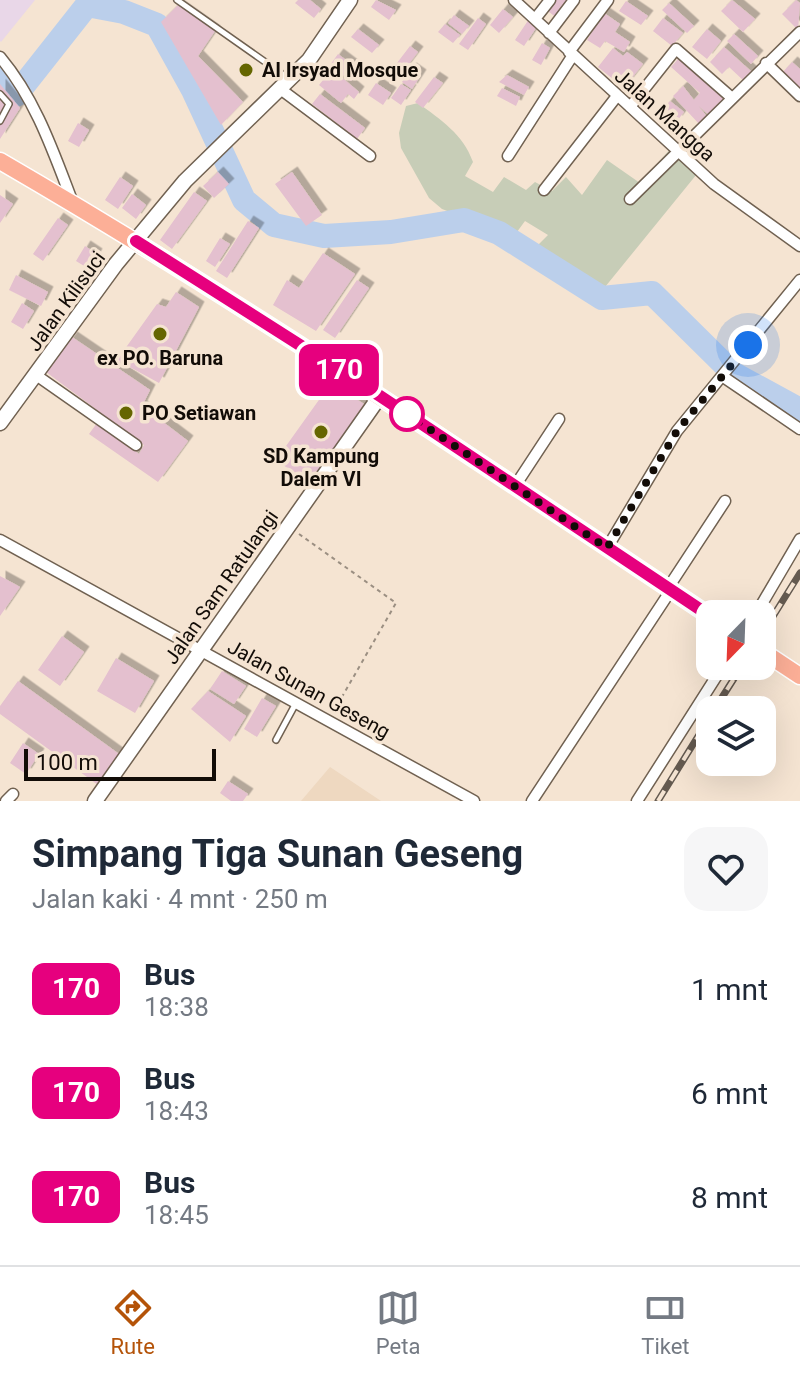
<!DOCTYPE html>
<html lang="id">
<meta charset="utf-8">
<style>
:root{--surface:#fff;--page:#f6f6f7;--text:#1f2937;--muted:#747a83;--line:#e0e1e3;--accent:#b45309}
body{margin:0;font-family:Roboto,sans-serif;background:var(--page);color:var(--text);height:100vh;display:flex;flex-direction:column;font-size:30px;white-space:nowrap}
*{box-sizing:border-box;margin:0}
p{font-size:26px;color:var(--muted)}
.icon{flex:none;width:44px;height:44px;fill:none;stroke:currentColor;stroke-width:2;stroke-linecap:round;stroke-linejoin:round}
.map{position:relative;height:801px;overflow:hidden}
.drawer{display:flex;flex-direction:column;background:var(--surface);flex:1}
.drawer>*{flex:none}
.badge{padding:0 16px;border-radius:12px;font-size:28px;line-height:52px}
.needle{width:52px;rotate:203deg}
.buttons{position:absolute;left:696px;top:600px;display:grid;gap:16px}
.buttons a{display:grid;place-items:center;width:80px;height:80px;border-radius:16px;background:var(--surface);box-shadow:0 8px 32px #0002;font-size:40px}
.scale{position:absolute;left:24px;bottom:20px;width:192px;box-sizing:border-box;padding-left:8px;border:4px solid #120c07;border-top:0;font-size:22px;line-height:28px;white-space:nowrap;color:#120c07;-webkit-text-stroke:6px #f5e4d2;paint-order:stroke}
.you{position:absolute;width:40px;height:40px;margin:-20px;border:6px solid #fff;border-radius:50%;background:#1a73e8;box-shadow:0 0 0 12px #1a73e833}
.map>.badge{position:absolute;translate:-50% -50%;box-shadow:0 0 0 4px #fff}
.round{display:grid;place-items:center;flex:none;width:84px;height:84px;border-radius:24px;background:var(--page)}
.headline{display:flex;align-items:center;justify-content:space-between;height:136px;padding:0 32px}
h1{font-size:38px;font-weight:700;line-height:60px}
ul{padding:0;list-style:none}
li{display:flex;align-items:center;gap:24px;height:104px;padding:0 32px}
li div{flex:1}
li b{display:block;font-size:30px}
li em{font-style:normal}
li .badge{min-width:88px;font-weight:700;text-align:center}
.menu{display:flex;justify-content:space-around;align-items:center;height:112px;border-top:2px solid var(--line);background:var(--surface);font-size:22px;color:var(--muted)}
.menu a{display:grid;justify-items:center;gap:4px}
.menu .active{color:var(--accent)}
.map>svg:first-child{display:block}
</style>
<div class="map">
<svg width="800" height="801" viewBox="0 0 800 801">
<defs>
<filter id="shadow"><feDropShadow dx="5.5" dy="-5.5" stdDeviation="0" flood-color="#0004"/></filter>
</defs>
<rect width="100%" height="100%" fill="#f5e4d2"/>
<path fill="#e9d7e8" d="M0,0H35L1,42L0,41Z"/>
<path fill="#eed8c0" d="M330,767L381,801H301Z"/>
<path fill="#c7cdb7" d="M418,103C441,120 463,134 473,162L465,176L493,192L504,177L526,190L535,182L552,191L566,177L582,195L607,160L640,183L672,147L701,169L605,287L565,271L533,250L548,235L525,221L514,236L442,209L429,198L401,148L399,133L406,106Z"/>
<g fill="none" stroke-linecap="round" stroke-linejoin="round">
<path stroke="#bbcfeb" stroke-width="24" d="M0,76L16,95L87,5L124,12L157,25L193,90L244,200L274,225L324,236L391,232L464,220L499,233L602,298L652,293L734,374L800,410"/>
</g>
<path fill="#e4c0cf" filter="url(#shadow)" d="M298,0H310L321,9L314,18L295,3Z
M376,0L396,10L389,20L371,7Z
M551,0H571L557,18L545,9Z
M732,0L755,19L743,32L721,11Z
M796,0L800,3L798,30L782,14Z
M626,1L648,16L641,25L619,11Z
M669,3L694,26L687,33L662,10Z
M178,5L215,31L198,56L243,102L221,125L161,22Z
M503,9L513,17L499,33L490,25Z
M604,13L620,24L615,32L630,42L624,52L605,41L600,48L587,40Z
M454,15L469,26L462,34L448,23Z
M478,18L486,24L468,50L459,44Z
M663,18L683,33L672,46L653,31Z
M529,19L538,25L524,46L515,40Z
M445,24L460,35L453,43L438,32Z
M358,29L379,45L372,53L351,37Z
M707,29L721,41L707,59L692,47Z
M734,34L758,56L751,64L727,41Z
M542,43L550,48L541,65L532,60Z
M410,46L418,52L405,69L397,63Z
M724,47L753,73L745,82L729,67L722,74L710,62Z
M613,48L623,56L627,52L643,64L624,88L598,67Z
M338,54L359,70L351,81L330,65Z
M680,57L726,97L710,116L693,101L700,93L671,67Z
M792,62L800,69V91L781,74Z
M411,68L421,75L412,89L402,82Z
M332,69L359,92L354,99L348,94L341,103L319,85Z
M507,75L529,87L524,95L499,82Z
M434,77L443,83L423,108L415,102Z
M376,83L391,93L383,105L368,95Z
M0,84L20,108L0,139Z
M401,84L411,90L401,105L391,98Z
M683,86L708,118L700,125L673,96Z
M502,88L520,97L516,106L497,96Z
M320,94L365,128L357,139L312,104Z
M670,101L684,112L677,121L663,109Z
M78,123L89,130L79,147L68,141Z
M218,172L229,184L214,198L203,186Z
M292,172L322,215L306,226L275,184Z
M120,177L133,186L118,209L105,200Z
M194,192L207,201L172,249L160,240Z
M132,194L146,205L136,219L122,208Z
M0,195L13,204L0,223Z
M58,218L68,225L43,261L33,254Z
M248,221L259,228L227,278L216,271Z
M220,238L230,244L215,267L206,261Z
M85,246L97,254L89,269L76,261Z
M323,253L355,274L316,331L273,305L287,280L299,288Z
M16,275L48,292L41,306L9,290Z
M357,280L369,288L335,338L323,330Z
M176,292L199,307L159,383L117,360L157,304L166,307Z
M22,303L34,311L23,329L11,322Z
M72,337L150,390L142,406L188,441L158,482L89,434L97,423L139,454L144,445L46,372Z
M331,383L364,404L310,484L276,460Z
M0,576L20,587L0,616Z
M62,636L84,652L60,686L38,670Z
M116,658L154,681L135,713L97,691Z
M222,671L246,686L234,704L210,689Z
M18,681L119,754L98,785L0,714V706Z
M208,691L246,716L230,742L191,709Z
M262,698L276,706L257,737L244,729Z
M23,743L39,754L26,774L10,763Z
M228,781L248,794L243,801H231L220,793Z"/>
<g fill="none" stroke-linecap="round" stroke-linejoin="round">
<g stroke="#706151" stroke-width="8">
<path id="lane" d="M177,0L288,78
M0,94L9,104L0,121
M276,740L296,703"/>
</g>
<g stroke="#706151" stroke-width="13">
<path id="street" d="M514,0L714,184L800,246
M535,19L550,0
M549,33L574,0
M569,52L608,0
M0,57C36,100 53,151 73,203
M766,63L800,96
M279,88L370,156
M630,107L676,49L732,98
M508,156L573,55
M544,190L617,96
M630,199L800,32
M36,375L136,445
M722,376L800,429
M515,486L559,419
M0,540L474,801
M607,548L677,431L800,280
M668,588L725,501
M756,614L800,539
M6,801L13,794
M532,801L671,590
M637,801L723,666"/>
</g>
<g stroke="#706151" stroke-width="17">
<path id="secondary" d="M0,423L116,264L185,181L309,60L350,0
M95,801L380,396"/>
</g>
<g stroke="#fff" stroke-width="19">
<path id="primary" d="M0,161C243,302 476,460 710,616
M762,651L800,676"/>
</g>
<path stroke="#9b8f82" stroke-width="2" stroke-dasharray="4 4" stroke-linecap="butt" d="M299,534L396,603L335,709"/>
<use href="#lane" stroke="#fff" stroke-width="5"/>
<use href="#street" stroke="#fff" stroke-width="10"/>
<use href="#secondary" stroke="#fff" stroke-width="14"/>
<use href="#primary" stroke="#fcaf97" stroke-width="16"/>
<g stroke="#645a50" stroke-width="7">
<path id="rail" d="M762,634L800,573
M714,710L742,666
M658,801L710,717"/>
</g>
<use href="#rail" stroke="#f5e4d2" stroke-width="4" stroke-dasharray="12" stroke-linecap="butt"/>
</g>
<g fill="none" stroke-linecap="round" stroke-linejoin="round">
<g stroke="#fff" stroke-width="18">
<path id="line" d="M136,241L380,396L710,616"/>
</g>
<use href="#line" stroke="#e6007e" stroke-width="12"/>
<path stroke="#120c07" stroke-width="8" stroke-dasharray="0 14.4" d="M407,414L607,548L677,431L748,345"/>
</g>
<g fill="#656600" stroke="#f5e4d2" stroke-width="3">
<circle cx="246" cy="70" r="8"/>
<circle cx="160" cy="334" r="8"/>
<circle cx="126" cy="413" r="8"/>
<circle cx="321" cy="432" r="8"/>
</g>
<circle fill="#fff" stroke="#e6007e" stroke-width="4" cx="407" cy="414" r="16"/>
<g text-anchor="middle" stroke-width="7" stroke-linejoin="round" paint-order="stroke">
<g font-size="20" font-weight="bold" fill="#120c07" stroke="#f5e4d2" text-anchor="start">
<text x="262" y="77">Al Irsyad Mosque</text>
<text x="160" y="365" text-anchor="middle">ex PO. Baruna</text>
<text x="142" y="420">PO Setiawan</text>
<text x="321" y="463" text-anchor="middle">SD Kampung<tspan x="321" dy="23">Dalem VI</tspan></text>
</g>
<g font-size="20" fill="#120c07" stroke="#f5e4d2">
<text transform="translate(665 115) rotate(42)" y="7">Jalan Mangga</text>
<text transform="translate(66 301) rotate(-54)" y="7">Jalan Kilisuci</text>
<text transform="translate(221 587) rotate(-55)" y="7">Jalan Sam Ratulangi</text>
<text transform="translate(309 689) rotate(29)" y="7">Jalan Sunan Geseng</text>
</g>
</g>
</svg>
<div class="buttons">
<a><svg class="needle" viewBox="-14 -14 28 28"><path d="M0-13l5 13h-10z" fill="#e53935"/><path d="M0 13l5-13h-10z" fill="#747a83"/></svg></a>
<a><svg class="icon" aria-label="layers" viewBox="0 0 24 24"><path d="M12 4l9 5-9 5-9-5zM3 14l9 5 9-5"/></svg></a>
</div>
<div class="scale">100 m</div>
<div class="you" style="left:748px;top:345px"></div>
<b class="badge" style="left:339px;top:370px;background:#e6007e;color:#fff">170</b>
</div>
<section class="drawer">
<div class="headline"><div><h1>Simpang Tiga Sunan Geseng</h1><p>Jalan kaki · 4 mnt · 250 m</p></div><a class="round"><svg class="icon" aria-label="heart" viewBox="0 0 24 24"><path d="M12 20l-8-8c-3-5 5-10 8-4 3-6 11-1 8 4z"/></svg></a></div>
<ul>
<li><span class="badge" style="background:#e6007e;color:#fff">170</span><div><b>Bus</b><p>18:38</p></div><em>1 mnt</em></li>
<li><span class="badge" style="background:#e6007e;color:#fff">170</span><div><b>Bus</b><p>18:43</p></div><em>6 mnt</em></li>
<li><span class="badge" style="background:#e6007e;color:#fff">170</span><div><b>Bus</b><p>18:45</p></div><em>8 mnt</em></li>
</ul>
</section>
<nav class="menu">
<a class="active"><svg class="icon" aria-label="directions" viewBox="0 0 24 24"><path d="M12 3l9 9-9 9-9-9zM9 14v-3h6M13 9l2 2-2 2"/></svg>Rute</a>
<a><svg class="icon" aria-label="map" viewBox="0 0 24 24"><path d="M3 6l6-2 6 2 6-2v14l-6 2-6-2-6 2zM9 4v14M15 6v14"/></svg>Peta</a>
<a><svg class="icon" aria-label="tickets" viewBox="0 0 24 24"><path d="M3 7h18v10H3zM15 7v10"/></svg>Tiket</a>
</nav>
